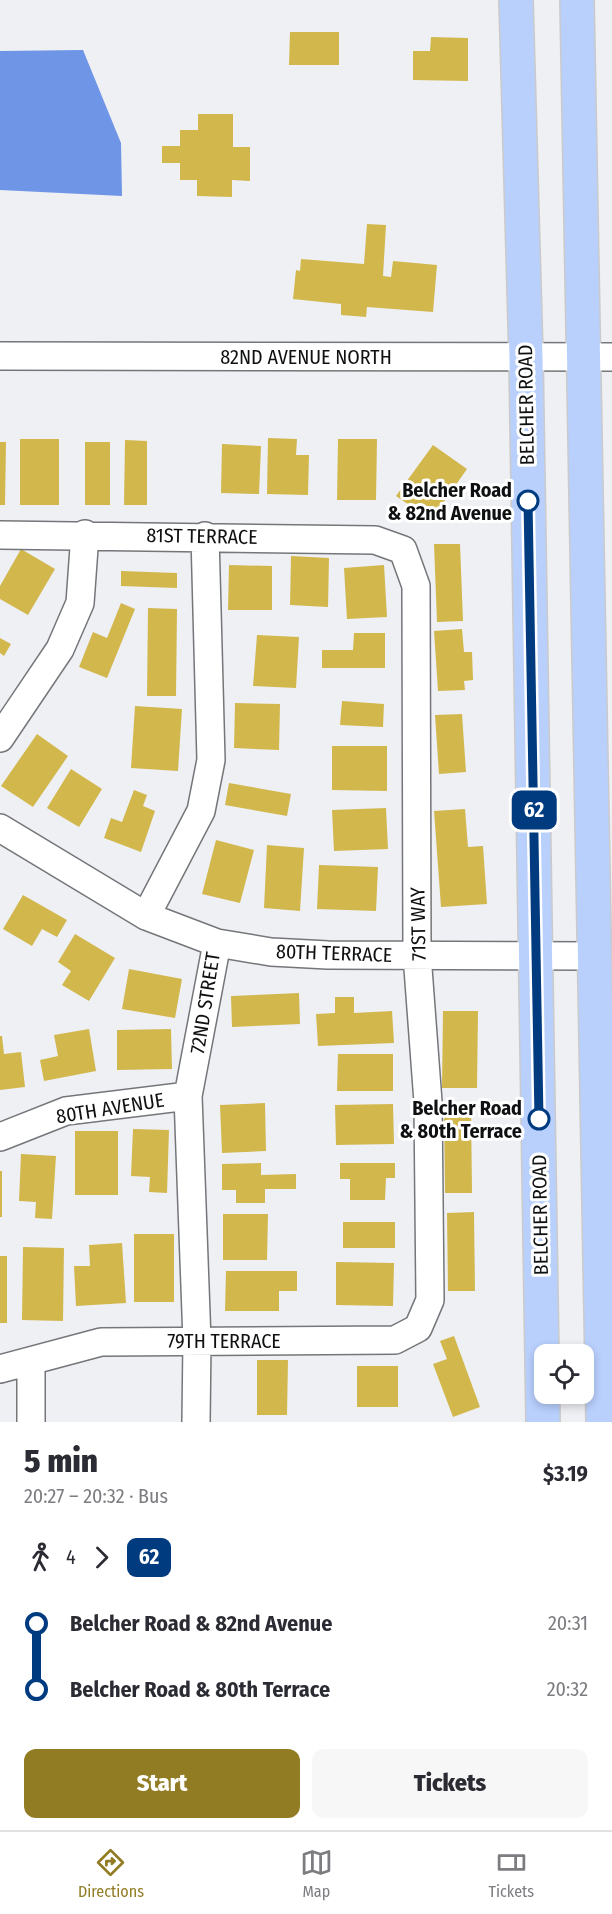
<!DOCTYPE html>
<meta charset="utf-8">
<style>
:root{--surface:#fff;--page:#f7f7f7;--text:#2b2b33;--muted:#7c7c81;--line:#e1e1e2;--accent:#927c23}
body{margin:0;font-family:"Fira Sans Condensed",sans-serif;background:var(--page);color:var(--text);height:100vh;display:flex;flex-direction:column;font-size:22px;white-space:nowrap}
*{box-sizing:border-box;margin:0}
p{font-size:20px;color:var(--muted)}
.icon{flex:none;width:33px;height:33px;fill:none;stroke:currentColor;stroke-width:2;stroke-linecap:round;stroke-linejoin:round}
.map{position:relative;height:1422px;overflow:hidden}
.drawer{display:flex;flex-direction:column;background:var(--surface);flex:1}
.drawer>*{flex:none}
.badge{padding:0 12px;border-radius:9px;font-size:21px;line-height:39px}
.buttons{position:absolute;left:534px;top:1344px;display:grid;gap:12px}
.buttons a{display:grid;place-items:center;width:60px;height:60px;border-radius:12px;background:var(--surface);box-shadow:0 3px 9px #0003;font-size:30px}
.map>.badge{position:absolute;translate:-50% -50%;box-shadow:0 0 0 3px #fff}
.legs{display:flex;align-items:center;gap:9px;height:66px;padding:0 24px;font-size:20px}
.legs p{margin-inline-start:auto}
.headline{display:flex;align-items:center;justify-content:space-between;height:102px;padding:0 24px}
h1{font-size:33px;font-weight:800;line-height:45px}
.action{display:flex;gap:12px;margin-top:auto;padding:12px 24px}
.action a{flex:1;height:69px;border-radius:12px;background:var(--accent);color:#fff;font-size:24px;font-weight:800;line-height:69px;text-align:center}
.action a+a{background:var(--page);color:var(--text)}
ul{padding:0 24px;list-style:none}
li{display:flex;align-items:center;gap:21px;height:66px;font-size:22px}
li i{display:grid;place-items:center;width:9px;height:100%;margin:0 8px;background:currentColor}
li i::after{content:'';width:15px;height:15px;margin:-8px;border:4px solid;border-radius:50%;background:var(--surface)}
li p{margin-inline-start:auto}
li:first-child i{background:linear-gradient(#0000 50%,currentColor 0)}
li:last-child i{background:linear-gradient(currentColor 50%,#0000 0)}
.tab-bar{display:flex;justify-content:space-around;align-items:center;height:84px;border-top:2px solid var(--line);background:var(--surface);font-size:16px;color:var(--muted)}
.tab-bar a{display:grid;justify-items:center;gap:3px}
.tab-bar .on{color:var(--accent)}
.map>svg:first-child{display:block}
</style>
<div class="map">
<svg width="612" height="1422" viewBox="0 0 612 1422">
<rect width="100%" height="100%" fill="#eef0f4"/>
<path fill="#6e95e6" d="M83,50L121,143L122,196L0,190V51Z"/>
<path fill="#d2b74d" d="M290,32H339V65H289Z
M431,37L468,38V81L413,80V51H430Z
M198,114H233V147H250V181L232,180V197L197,196V180H180V163H162V146H180V130H198Z
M367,224L386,225L383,276L391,277L393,261L437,265L433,312L367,307L366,317L341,315V304L293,299L296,270L300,271L301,259L364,264Z
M268,438L297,439L296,455H309L308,495L267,494Z
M20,439H59V505H20Z
M338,439H377L376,500H337Z
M125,440L147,441V505H124Z
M0,442H6L5,505H0Z
M85,442H110V505H85Z
M222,444L261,446L259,494L221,493Z
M433,445L467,469L431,520L396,496Z
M434,544H460L463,621L437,622Z
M21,549L55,569L28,615L0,599V586Z
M291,556L329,558L328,607L290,605Z
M229,565L272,566V610H228Z
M384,565L387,617L347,619L344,568Z
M121,571L177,573V588L121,586Z
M121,603L135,609L107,678L79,667L93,632L107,638Z
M148,608L177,609L176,696H147Z
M462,629L464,652H472L473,680L464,681L465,690L438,691L434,631Z
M354,633H385V668H322V650H353Z
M257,635L299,637L296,688L253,686Z
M0,638L11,644L4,656L0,653Z
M342,701L384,704L383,727L340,725Z
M235,703L280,704L279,750L234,748Z
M135,706L182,709L178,771L131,768Z
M462,714L466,772L439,774L435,715Z
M37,734L68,756L33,807L1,786Z
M332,746H387V791L332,790Z
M71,769L102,789L79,827L47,808Z
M229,783L291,794L287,816L225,805Z
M134,790L147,795L143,806L155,811L141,852L104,838L111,818L122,822Z
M386,808L388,849L334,851L332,810Z
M465,809L468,847L483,846L487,904L441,907L434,811Z
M216,840L254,850L240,903L202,894Z
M267,845L304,848L300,911L264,908Z
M319,865L378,867L376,911L317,909Z
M23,895L67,920L57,937L42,929L32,946L3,929Z
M75,934L115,958L89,1001L62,985L71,971L58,962Z
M129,969L182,979L175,1018L122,1009Z
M299,993L300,1024L232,1027L231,996Z
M335,997H354V1013L392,1011L394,1043L318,1046L316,1014L335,1013Z
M443,1011H478L477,1088H442Z
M89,1029L96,1071L44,1081L40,1060L58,1056L54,1035Z
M171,1029L172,1069L117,1070V1030Z
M0,1036H2L4,1054L21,1052L25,1087L0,1090Z
M338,1054H393V1091H337Z
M265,1103L266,1151L222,1153L220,1105Z
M393,1104L394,1144L336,1145L335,1105Z
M471,1108L472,1193H445L444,1109Z
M133,1129L169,1130L167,1193L149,1192L150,1177L131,1176Z
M75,1131H118V1195H75Z
M21,1154L56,1156L52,1219L35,1218L36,1202L19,1201Z
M261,1163V1175L296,1174V1189H265V1203H236V1190H222V1164Z
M340,1163H395V1178H386L385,1200H350V1179H340Z
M0,1171H2V1217H0Z
M474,1212L475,1291H448L447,1213Z
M223,1214H268L267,1260H223Z
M343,1222H395V1248H343Z
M134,1234H174V1302H134Z
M122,1243L126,1303L76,1306L74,1266H90L89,1245Z
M23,1247L64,1248L63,1321L22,1320Z
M0,1256H7V1323H0Z
M336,1262L394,1263L393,1306L336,1305Z
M226,1271H297V1291H279V1311H225Z
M454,1336L480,1407L453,1417L433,1364L447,1359L440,1341Z
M257,1360H288L287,1415H257Z
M357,1366H398V1407H357Z"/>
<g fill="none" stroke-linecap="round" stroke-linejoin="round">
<g stroke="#747679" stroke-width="30">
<path id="minor" d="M0,356L612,357
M0,535L375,540L403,550L416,586L417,955L428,1102L430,1300L418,1328L395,1340L101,1342L0,1369
M0,738L60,649L80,603L85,534
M0,828L146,916L217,943L271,952L328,955L595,956
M146,916L201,811L211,760L205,536
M0,1137L66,1111L188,1096
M31,1362V1422
M196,1422L197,1341L188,1096L217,943"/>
</g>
<g stroke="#cacacb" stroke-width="36">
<path id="major" d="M516,0L526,358L543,1422
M577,0L603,1422"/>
</g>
<use href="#minor" stroke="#fff" stroke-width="27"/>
<use href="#major" stroke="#b9d0fd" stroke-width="33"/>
</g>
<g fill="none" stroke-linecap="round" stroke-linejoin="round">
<g stroke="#fff" stroke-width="14">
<path id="line-1" d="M528,501L539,1119"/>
</g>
<use href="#line-1" stroke="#003b80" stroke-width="9"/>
</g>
<g fill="#fff" stroke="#003b80" stroke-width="3">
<circle cx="528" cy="501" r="10"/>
<circle cx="539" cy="1119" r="10"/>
</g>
<g text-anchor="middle" stroke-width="6" stroke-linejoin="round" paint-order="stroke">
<g font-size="20" fill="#0f1011" stroke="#fff">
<text x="306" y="364">82ND AVENUE NORTH</text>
<text transform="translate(526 405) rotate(-91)" y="7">BELCHER ROAD</text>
<text transform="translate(202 536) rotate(1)" y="7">81ST TERRACE</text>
<text transform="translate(418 924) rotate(-91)" y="7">71ST WAY</text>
<text transform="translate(334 953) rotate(2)" y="7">80TH TERRACE</text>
<text transform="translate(205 1003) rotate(-81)" y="7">72ND STREET</text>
<text transform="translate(110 1108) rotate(-9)" y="7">80TH AVENUE</text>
<text transform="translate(540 1215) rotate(-91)" y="7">BELCHER ROAD</text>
<text x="224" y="1348">79TH TERRACE</text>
</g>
<g font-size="20" font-weight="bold" fill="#0f1011" stroke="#fff" text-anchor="end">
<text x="512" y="497">Belcher Road<tspan x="512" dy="23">&amp; 82nd Avenue</tspan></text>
<text x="522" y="1115">Belcher Road<tspan x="522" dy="23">&amp; 80th Terrace</tspan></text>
</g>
</g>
</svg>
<div class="buttons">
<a><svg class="icon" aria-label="locate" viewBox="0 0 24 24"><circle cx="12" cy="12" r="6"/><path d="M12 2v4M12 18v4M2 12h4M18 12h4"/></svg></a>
</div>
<b class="badge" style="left:534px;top:810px;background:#003b80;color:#fff">62</b>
</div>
<section class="drawer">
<div class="headline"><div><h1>5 min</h1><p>20:27 – 20:32 · Bus</p></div><b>$3.19</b></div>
<div class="legs"><svg class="icon" aria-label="walk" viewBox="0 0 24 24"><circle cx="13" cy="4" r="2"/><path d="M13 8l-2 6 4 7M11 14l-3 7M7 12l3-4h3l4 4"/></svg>4<svg class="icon" aria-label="forward" viewBox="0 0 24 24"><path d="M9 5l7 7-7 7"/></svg><b class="badge" style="background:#003b80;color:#fff">62</b></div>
<ul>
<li><i style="color:#003b80"></i><b>Belcher Road &amp; 82nd Avenue</b><p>20:31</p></li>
<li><i style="color:#003b80"></i><b>Belcher Road &amp; 80th Terrace</b><p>20:32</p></li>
</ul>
<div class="action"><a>Start</a><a>Tickets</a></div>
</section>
<nav class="tab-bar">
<a class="on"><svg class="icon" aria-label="directions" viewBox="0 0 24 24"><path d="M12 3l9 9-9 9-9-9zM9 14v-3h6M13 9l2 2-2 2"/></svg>Directions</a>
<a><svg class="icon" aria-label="map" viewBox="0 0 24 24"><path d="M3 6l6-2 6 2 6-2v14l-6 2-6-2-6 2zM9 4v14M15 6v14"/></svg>Map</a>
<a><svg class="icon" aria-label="tickets" viewBox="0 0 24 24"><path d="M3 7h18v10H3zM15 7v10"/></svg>Tickets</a>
</nav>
